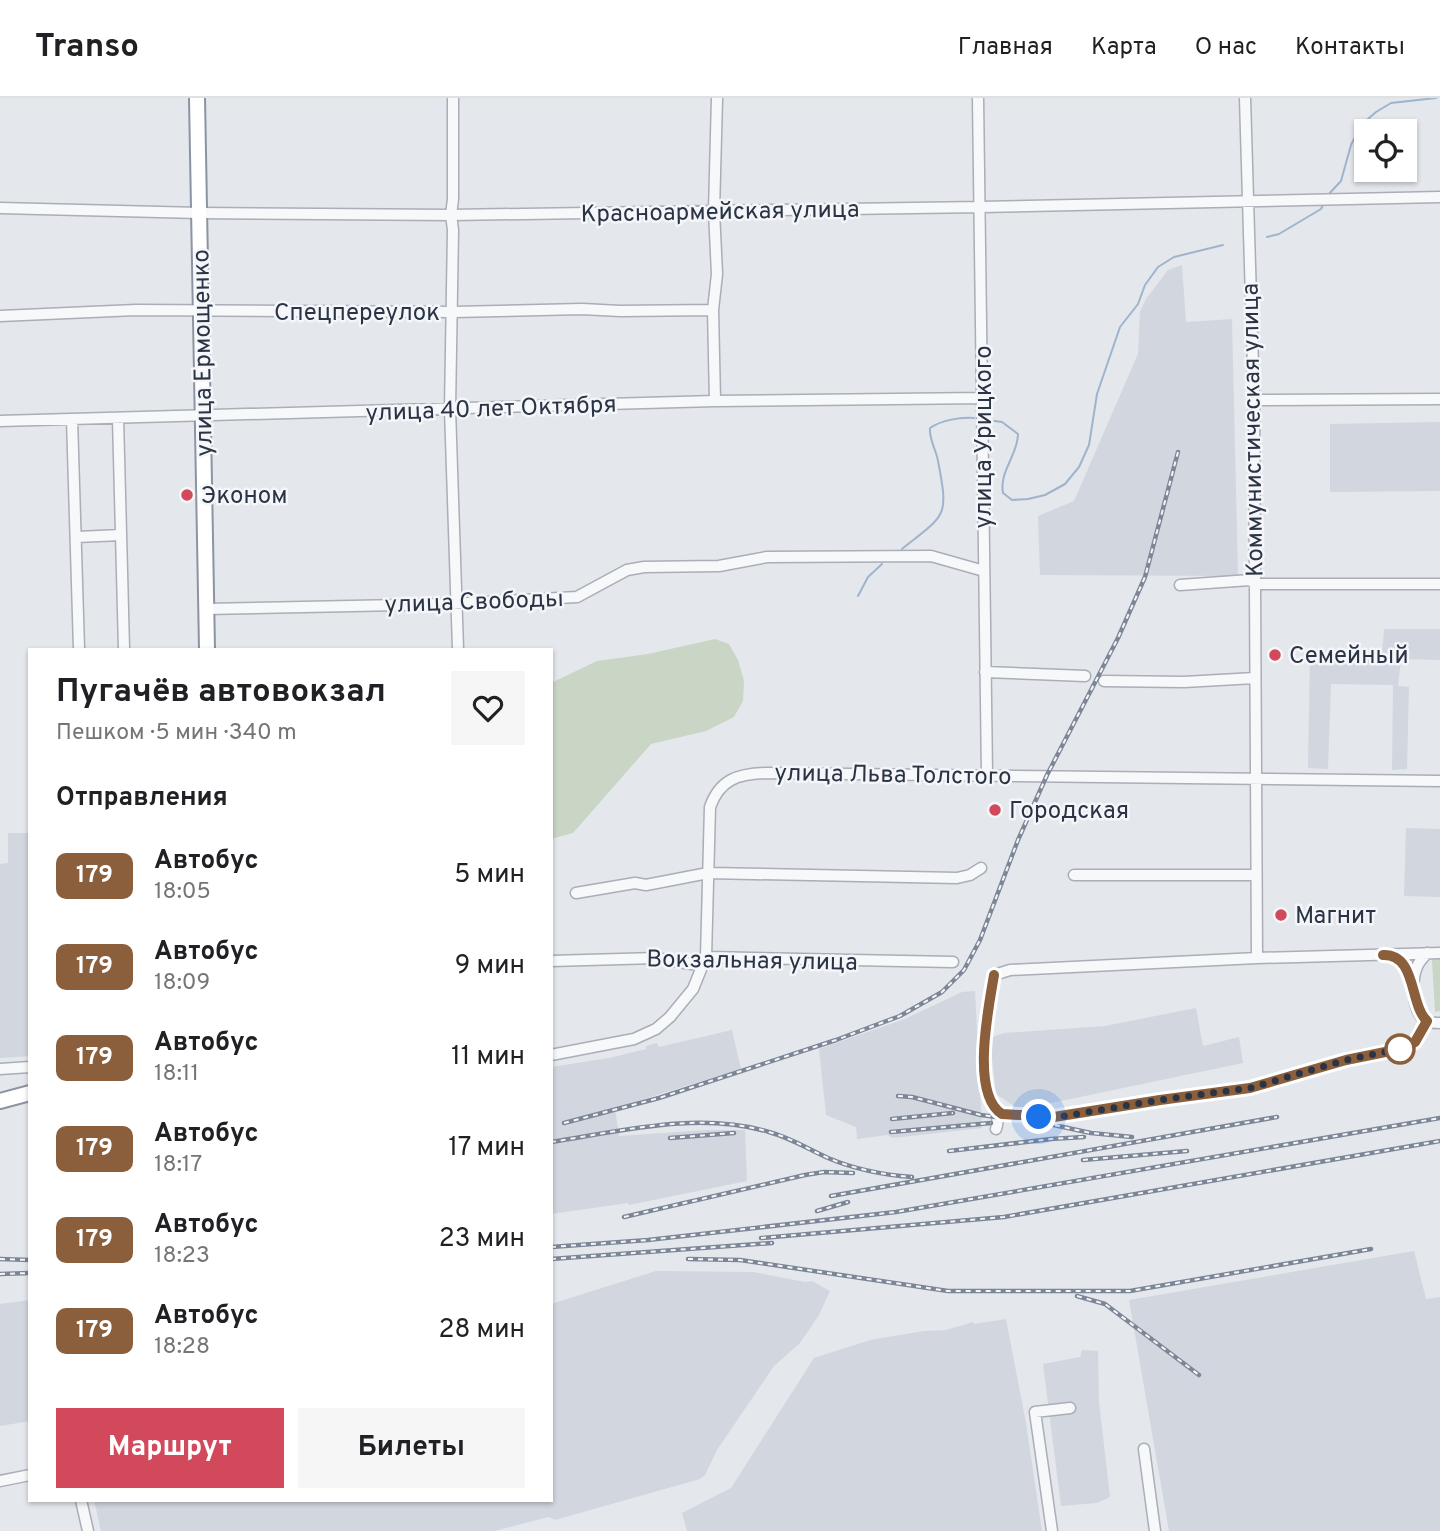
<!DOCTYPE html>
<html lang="ru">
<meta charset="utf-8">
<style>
:root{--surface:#fff;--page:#f6f6f6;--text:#202124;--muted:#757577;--line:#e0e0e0;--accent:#d1495b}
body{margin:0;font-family:Overpass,sans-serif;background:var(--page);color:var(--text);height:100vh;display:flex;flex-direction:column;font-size:26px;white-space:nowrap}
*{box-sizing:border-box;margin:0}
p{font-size:23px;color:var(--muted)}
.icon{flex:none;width:38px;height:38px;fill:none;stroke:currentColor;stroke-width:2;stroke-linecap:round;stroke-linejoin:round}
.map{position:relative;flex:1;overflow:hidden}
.sheet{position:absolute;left:28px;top:550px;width:525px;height:854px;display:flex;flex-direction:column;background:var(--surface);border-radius:0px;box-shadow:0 2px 5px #0004}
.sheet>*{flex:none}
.badge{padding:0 14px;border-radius:10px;font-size:24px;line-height:46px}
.fabs{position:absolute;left:1354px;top:21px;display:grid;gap:14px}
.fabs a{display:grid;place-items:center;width:63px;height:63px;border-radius:0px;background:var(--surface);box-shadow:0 2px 5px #0004;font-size:35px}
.you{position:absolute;width:35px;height:35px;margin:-18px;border:5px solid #fff;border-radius:50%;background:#1a73e8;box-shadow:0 0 0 10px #1a73e833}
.map>.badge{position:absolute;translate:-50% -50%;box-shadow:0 0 0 4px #fff}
h2{padding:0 28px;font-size:26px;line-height:63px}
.round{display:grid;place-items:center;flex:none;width:74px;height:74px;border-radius:0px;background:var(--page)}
.headline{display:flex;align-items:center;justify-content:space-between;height:119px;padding:0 28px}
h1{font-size:33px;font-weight:700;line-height:52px}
.cta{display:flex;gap:14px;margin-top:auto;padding:14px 28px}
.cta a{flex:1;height:80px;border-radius:0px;background:var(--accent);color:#fff;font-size:28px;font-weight:700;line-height:80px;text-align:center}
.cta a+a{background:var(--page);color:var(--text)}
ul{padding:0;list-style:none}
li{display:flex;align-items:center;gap:21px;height:91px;padding:0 28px}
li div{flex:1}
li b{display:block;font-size:26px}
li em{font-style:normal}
li .badge{min-width:77px;font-weight:700;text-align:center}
header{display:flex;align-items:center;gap:42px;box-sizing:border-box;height:98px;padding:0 35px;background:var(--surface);border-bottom:2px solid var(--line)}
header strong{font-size:33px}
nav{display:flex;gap:38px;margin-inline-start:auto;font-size:24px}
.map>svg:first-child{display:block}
</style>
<header>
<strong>Transo</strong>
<nav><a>Главная</a><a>Карта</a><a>О нас</a><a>Контакты</a></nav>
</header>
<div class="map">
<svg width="1440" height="1433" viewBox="0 0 1440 1433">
<rect width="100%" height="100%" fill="#e4e7ec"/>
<path fill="#d2d6de" d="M1182,167L1186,224L1232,221L1238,478L1040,477L1038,418L1074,403L1138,256L1140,214L1146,201L1168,172Z
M1440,324V393L1330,394V326Z
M1384,531H1440V562L1401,561L1398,588L1409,589L1407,671L1392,672L1393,587L1331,586L1328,671L1308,670L1310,558L1382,559Z
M1406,730L1440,731V799L1404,798Z
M8,735H30V958L0,960V766L8,765Z
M975,893L982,1030L893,1040L887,1037L857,1041L856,1029L826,1017L819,951L905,921L962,894Z
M1196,910L1203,948L1239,939L1243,965L1056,1004L1017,1010L996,996L990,940L1004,935L1105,928Z
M732,932L741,971L615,1010L619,1038L707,1032H745L747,1083L629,1107L628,1105L551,1116V969L609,960L646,951V948L657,945L659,949Z
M1414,1153L1426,1201L1440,1199V1433H1169L1129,1202Z
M656,1173L753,1174L805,1184L812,1183L830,1193L819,1217L800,1245L774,1268L717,1352L705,1377L700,1381L555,1422L549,1419L494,1433H101L94,1402H551V1206Z
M30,1202V1323L0,1328V1206Z
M1006,1221L1026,1325L1042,1433H687L682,1415L731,1390L814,1260L870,1242L924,1233L946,1232L973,1224L974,1226Z
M1082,1252L1098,1253L1099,1304L1110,1399L1097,1405L1061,1408L1043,1266L1080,1259Z"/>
<path fill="#c9d6c5" d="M715,541L729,546L738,562L744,583L743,603L734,619L706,633L651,646L573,735L551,741V585L597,563L648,556Z
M1440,859V913L1435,914L1432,862Z"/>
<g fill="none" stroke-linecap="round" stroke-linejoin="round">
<path stroke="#9fb4cc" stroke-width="2" d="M1328,97L1341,83L1351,47L1361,27L1376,14L1391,5L1436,0
M1267,139L1279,136L1321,111L1324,105
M988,322L1002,324L1018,336C1018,357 999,373 1003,395L1012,402L1028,401L1045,397L1065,386L1079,369L1089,347L1097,296L1120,229L1138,206L1145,187L1158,169L1174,159L1223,147
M902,451C946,416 949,420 938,363C936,351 929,342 930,330C942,322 960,319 974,320
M858,498L868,479L882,466"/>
<g stroke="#a9aeb7" stroke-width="13">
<path id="minor" d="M453,0V101L451,117L453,132L450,311L458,551
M978,0L987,677
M1245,0L1254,302L1257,860
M0,110L199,115L451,117L981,109L1440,99
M0,218L136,212L453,214L582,211L620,213L713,212
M1254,302L1440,301
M715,303L713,212L717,176L714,113L717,0
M118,320L124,551
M72,321L79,551
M0,323L715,303L982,300
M77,439L121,437
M1180,487L1250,482L1255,486H1440
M206,511L449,506L577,499L627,472L644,469L719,468L767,459L931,458L984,473
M985,574L1085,578
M1104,583L1184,584L1255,580
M1074,777H1256
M576,795L635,785L646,787L708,775L957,780L970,777L981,770
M1427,855C1423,860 1419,863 1417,869C1411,883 1412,917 1428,924C1432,925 1436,925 1440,925
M1392,857L1407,872L1413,887
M551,863L656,860L691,866L706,859L953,864
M551,957L634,941L656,931L670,919L693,891L706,859L710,709C720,681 738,676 766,675L1440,683
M0,971L30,969
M996,1012L1002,1016L1020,1018L1054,1019L1160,1002L1250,991L1346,963L1405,950L1415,944L1427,923
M996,1031C1002,1015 988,1004 986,989C982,950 987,915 994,877L1010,872L1257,860L1440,855
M1144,1351L1155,1433
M0,1383L30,1377
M81,1402L88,1433
M1052,1433L1035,1314L1070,1310"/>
</g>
<g stroke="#8b94a3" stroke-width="18">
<path id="highway" d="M197,0L207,551
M0,1003L30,995"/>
</g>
<use href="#minor" stroke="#f7f8fa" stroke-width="10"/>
<use href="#highway" stroke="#fff" stroke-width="14"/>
<g stroke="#7d8696" stroke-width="4.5">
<path id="rail" d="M898,998L912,999L981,1017L1049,1026L1091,1035L1132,1039
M892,1021L953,1015
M564,1025L659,1000L836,942L900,918L942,894L964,872L980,842L1018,742L1047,677L1118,540L1145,479L1178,354
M891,1034L991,1025
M670,1040L734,1035
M551,1044C622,1033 699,1013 769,1034C791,1040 808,1051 828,1060C854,1071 884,1077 912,1079
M949,1053L1051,1041L1084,1039
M1083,1062L1187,1053
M831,1098L1277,1019
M817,1113L848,1104
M624,1119L805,1077L824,1074L853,1075
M761,1140L1004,1119L1440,1043
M551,1149L648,1142L896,1114L1440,1020
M0,1161L30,1162
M551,1161L772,1145
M688,1161L740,1162L948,1193H1130L1371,1151
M0,1176L30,1175
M1077,1198L1105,1206L1199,1277"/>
</g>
<use href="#rail" stroke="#f4f6f9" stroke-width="2" stroke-dasharray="5" stroke-linecap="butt"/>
</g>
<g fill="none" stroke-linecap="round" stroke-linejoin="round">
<g stroke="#fff" stroke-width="16">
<path id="line" d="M994,877C989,908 970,996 1002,1016L1054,1019L1160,1002L1250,990L1346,962L1405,950L1415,944L1427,923C1409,906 1417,856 1383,857"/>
</g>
<use href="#line" stroke="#8b5e3c" stroke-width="10"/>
<path stroke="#2b3445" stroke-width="7" stroke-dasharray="0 12.6" d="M1039,1019L1064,1018L1160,1002L1250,990L1346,962L1400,951"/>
</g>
<g fill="#d1495b" stroke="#f4f6f9" stroke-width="2.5">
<circle cx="187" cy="397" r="7"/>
<circle cx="1275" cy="557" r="7"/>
<circle cx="995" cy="712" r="7"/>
<circle cx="1281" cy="817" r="7"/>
</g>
<circle fill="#fff" stroke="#8b5e3c" stroke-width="3.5" cx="1400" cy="951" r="14"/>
<g text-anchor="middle" stroke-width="5" stroke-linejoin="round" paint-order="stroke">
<g font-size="24" fill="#2b3445" stroke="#f4f6f9">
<text transform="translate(720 113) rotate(-1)" y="8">Красноармейская улица</text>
<text x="357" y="222">Спецпереулок</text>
<text transform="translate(202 255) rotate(-91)" y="8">улица Ермощенко</text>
<text transform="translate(491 310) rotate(-2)" y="8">улица 40 лет Октября</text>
<text transform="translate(1252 332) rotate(-91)" y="8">Коммунистическая улица</text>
<text transform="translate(983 339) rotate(-90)" y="8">улица Урицкого</text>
<text transform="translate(474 503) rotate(-2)" y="8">улица Свободы</text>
<text transform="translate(893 676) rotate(1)" y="8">улица Льва Толстого</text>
<text transform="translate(752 862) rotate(1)" y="8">Вокзальная улица</text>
</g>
<g font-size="24" fill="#2b3445" stroke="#f4f6f9" text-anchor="start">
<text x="201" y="405">Эконом</text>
<text x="1289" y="565">Семейный</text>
<text x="1009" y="720">Городская</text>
<text x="1295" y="825">Магнит</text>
</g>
</g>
</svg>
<div class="fabs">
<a><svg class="icon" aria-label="locate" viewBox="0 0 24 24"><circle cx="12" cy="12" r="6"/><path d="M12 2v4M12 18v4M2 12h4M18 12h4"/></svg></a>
</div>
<div class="you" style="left:1039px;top:1019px"></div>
<section class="sheet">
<div class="headline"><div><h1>Пугачёв автовокзал</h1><p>Пешком · 5 мин · 340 m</p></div><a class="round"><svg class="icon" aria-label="heart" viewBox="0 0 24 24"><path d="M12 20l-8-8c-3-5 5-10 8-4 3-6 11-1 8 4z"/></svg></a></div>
<h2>Отправления</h2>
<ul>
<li><span class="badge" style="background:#8b5e3c;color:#fff">179</span><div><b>Автобус</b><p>18:05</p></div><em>5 мин</em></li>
<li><span class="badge" style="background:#8b5e3c;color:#fff">179</span><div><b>Автобус</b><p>18:09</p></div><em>9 мин</em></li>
<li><span class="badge" style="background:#8b5e3c;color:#fff">179</span><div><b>Автобус</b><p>18:11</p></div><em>11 мин</em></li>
<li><span class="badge" style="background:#8b5e3c;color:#fff">179</span><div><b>Автобус</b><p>18:17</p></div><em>17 мин</em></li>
<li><span class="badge" style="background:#8b5e3c;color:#fff">179</span><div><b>Автобус</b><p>18:23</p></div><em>23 мин</em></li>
<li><span class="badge" style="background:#8b5e3c;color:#fff">179</span><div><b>Автобус</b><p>18:28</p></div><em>28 мин</em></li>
</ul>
<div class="cta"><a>Маршрут</a><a>Билеты</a></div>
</section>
</div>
